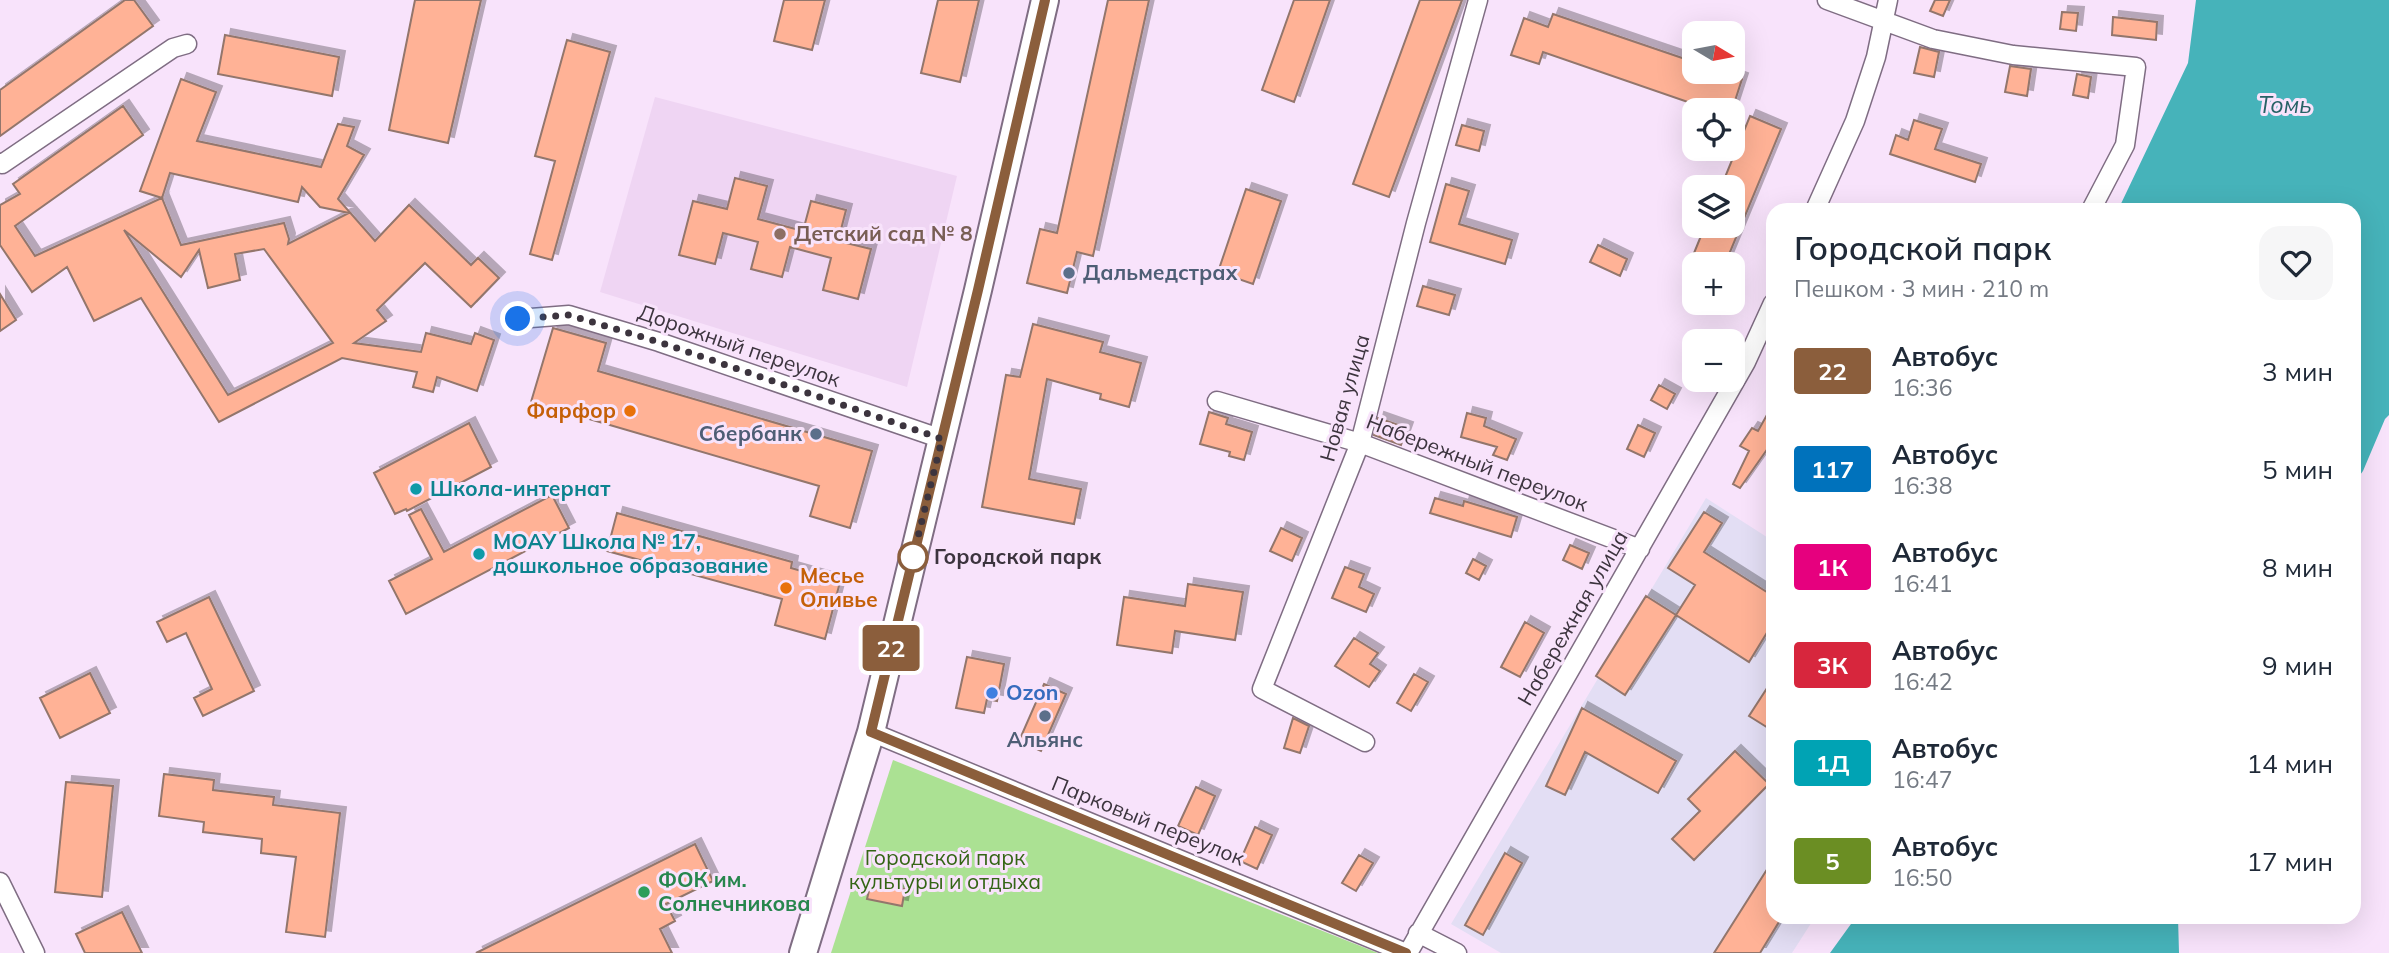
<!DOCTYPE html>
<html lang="ru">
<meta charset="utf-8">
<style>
:root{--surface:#fff;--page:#f6f6f7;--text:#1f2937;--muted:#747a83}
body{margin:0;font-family:Mulish,sans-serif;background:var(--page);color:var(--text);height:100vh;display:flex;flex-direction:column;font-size:26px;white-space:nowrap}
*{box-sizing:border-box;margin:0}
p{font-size:23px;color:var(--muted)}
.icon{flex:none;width:38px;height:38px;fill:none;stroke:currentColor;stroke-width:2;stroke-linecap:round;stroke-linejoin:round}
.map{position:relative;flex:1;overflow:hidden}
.panel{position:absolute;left:1766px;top:203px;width:595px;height:721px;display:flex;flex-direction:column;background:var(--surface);border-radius:21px;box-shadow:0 7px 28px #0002}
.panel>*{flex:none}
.badge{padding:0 14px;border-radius:5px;font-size:24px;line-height:46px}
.needle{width:46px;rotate:100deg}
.tools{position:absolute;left:1682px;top:21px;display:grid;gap:14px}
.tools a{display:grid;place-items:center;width:63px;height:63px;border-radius:14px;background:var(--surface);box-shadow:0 7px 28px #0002;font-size:35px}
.you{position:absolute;width:35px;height:35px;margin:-18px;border:5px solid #fff;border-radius:50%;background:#1a73e8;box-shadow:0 0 0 10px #1a73e833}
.map>.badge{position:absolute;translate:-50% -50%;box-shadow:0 0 0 4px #fff}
.round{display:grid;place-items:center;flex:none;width:74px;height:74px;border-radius:21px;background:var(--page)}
.summary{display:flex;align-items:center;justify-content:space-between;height:119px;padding:0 28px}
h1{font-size:33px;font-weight:600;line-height:52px}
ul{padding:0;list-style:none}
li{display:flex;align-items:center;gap:21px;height:98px;padding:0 28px}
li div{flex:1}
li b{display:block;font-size:26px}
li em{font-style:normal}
li .badge{min-width:77px;font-weight:700;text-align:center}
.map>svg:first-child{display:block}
</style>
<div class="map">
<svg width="2389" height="953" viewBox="0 0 2389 953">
<defs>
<filter id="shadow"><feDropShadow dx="6" dy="-6" stdDeviation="0" flood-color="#0004"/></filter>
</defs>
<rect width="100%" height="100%" fill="#f8e3fb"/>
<path fill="#efd5f3" d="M655,97L957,176L907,387L600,292Z"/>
<path fill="#e3def4" d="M1706,498L1773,541V917H1815L1792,953H1501L1451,924Z"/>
<path fill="#abe193" d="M893,760L1378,953H831Z"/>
<path fill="#46b3ba" d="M2196,0H2389V415L2385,419L2363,471L2354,483V210H2118L2188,63Z
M1856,917H2178L2179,953H1830Z"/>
<path fill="#ffb296" stroke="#93766c" stroke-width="2" fill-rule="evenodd" filter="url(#shadow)" d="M125,0H134L153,26L0,136V90Z
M415,0H481L448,143L389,130Z
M784,0H825L812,50L774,41Z
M938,0H979L960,82L921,73Z
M1108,0H1149L1093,256L1077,252L1067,293L1027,283L1040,229L1057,233Z
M1294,0H1330L1294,102L1262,90Z
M1420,0H1462L1389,197L1353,184Z
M1935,0H1950L1943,16L1930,11Z
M2062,12L2078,13L2076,31L2060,29Z
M1553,14L1694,62V72H1722L1742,79L1732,110H1711L1543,52L1539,64L1511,55L1524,18L1548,27Z
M2113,17L2157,22L2156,40L2112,35Z
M225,35L339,57L332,96L218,74Z
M567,40L610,52L552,260L530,254L555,161L535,156Z
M1920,47L1939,52L1934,77L1914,73Z
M2010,66L2031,69L2027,96L2005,92Z
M2077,74L2091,77L2088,98L2073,95Z
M181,79L216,92L197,141L321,167L338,124L354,127L347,146L364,155L338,199L375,241L409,205L471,265L478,258L499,278L471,307L425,263L377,310L386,321L354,343L421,352L426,333L471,344L475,333L494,340L477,391L437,377L433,392L413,387L417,372L342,358L219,422L141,298L94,321L67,267L32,292L0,245V205L20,194L13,184L123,106L143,135L15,226L35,256L162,198L140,191ZM170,173L298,202L302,187L320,207L349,213L288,244L289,239L284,223L181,245L162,198ZM124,230L181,277L199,250L208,288L240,280L235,254L264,249L333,343L228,395Z
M1750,116L1781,129L1725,264H1708L1692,258L1705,226H1732V187H1721Z
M1914,120L1942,129L1935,149L1981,164L1975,182L1890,154L1896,135L1908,140Z
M1462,125L1484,131L1479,151L1456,145Z
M735,178L767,186L758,219L803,231L811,201L846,210L838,241L871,249L858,299L823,290L831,258L790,247L782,277L751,269L758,242L723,233L715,264L679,255L693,201L727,209Z
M1446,184L1469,191L1459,224L1512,240L1505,264L1430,242Z
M1246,189L1281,201L1253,284L1218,272Z
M1598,245L1627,259L1620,276L1590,262Z
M1423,286L1455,295L1449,315L1417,306Z
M0,294L16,320L0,331Z
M1033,324L1103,342L1100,352L1141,363L1129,407L1100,399L1101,394L1047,379L1029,479L1081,489L1074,524L982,507L1006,375L1020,377Z
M553,328L606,343L598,371L872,451L850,528L810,516L819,486L531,402Z
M1659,385L1675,394L1667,409L1651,400Z
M1773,404V441L1740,488L1733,484L1749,451L1740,446L1752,428L1758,431Z
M1209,412L1228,418L1226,424L1252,432L1244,460L1229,456L1230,452L1200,444Z
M1467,413L1486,418L1484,426L1516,439L1507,460L1493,455L1497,447L1461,437Z
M1378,418L1407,428L1401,445L1374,435Z
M469,423L491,467L407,511L406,509L395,514L374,473Z
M1638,425L1655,433L1644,457L1627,449Z
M552,495L569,528L406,614L389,581L432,559L409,515L421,509L444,552Z
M1435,498L1463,506L1464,501L1517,517L1511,537L1430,513Z
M1704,512L1722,523L1704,552L1773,596V635L1768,631L1749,662L1676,615L1695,585L1668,568Z
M617,513L792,562L791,568L840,582L825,639L775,625L782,599L607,551Z
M1281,528L1302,538L1292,561L1270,551Z
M1570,545L1589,553L1582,569L1563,560Z
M1473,559L1486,566L1479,580L1466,573Z
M1345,567L1364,574L1359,587L1374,594L1366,612L1332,598Z
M1188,584L1243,592L1235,640L1175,631L1172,653L1117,645L1124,597L1185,606Z
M1646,596L1676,615L1625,695L1596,676Z
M209,597L254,691L203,716L194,698L212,689L186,633L167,642L157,622Z
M1525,622L1544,633L1520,677L1501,667Z
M1354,638L1378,653L1370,664L1380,671L1369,687L1335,666Z
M967,657L1004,664L997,701L987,699L984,713L956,708Z
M90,673L110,713L60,738L40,698Z
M1414,674L1428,682L1411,711L1397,703Z
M1773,679V731L1749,716Z
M1044,684L1066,694L1041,751L1019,741Z
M1582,708L1676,761L1658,793L1585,752L1565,795L1546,786Z
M1293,718L1309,726L1300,753L1284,748Z
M1735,751L1769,784L1694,860L1672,839L1700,811L1688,799Z
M164,774L214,780L213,790L274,797L273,805L340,813L325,937L286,932L296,857L261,853L262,839L203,832L204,822L159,816Z
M66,782L113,786L102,897L55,892Z
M1196,787L1215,796L1198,835L1178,826Z
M1255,827L1272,835L1257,869L1240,861Z
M695,844L713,881L666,904L675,921L660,929L672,953H476Z
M1505,853L1522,863L1483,935L1465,925Z
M1359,855L1373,863L1356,891L1342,883Z
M1773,860V917H1782L1760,953H1714Z
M871,882L905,889L902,906L867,899Z
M122,912L142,953H85L76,934Z"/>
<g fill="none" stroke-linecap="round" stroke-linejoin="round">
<g stroke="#7f6d83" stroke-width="21">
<path id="minor" d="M1827,0L1933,39L2013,55L2136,67L2125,145L2091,210
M0,163L2,164L173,48L187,44
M1815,210L1855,121L1876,57L1888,0
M518,319L569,315L659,342L942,439
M1217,401L1360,443L1640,549
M871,732L1406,953
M1365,742L1262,689L1360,443L1416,223L1478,0
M0,882L35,953
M1418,933L1457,953
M1408,953L1746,362L1773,303"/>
</g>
<g stroke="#7f6d83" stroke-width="30">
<path id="secondary" d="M803,953L871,732L978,290L1045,0"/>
</g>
<use href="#minor" stroke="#fff" stroke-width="18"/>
<use href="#secondary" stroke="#fff" stroke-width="26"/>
</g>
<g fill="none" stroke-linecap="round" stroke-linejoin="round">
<g stroke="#fff" stroke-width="16">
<path id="line" d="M1045,0L978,290L871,732L1406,953"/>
</g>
<use href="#line" stroke="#8b5e3c" stroke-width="10"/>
<path stroke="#3c343e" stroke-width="7" stroke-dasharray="0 12.6" d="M518,319L569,315L659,342L942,439L913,557"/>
</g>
<circle fill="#8d6e63" stroke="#f8e3fb" stroke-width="2.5" cx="780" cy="234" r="7"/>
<g fill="#5c6f8a" stroke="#f8e3fb" stroke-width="2.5">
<circle cx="1069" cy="273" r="7"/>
<circle cx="816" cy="434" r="7"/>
<circle cx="1045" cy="716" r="7"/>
</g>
<g fill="#e8710a" stroke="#f8e3fb" stroke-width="2.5">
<circle cx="630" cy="411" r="7"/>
<circle cx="786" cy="588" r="7"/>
</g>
<g fill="#0f9aa8" stroke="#f8e3fb" stroke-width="2.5">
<circle cx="416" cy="489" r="7"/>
<circle cx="479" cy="554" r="7"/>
</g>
<circle fill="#fff" stroke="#8b5e3c" stroke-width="3.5" cx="913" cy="557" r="14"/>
<circle fill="#3f7fe0" stroke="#f8e3fb" stroke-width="2.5" cx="992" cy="693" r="7"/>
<circle fill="#2e9e5b" stroke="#f8e3fb" stroke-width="2.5" cx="644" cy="892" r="7"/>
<g text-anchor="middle" stroke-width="6" stroke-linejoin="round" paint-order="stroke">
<g font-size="21" font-weight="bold" fill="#785e54" stroke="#f8e3fb" text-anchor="start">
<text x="794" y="241">Детский сад № 8</text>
</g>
<g font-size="21" font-weight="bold" fill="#4e5e75" stroke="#f8e3fb" text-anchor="start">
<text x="1083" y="280">Дальмедстрах</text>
<text x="802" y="441" text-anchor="end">Сбербанк</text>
<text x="1045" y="747" text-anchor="middle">Альянс</text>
</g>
<g font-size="21" fill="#3c343e" stroke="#f8e3fb">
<text transform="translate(739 346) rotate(19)" y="7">Дорожный переулок</text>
<text transform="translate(1345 398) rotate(-74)" y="7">Новая улица</text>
<text transform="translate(1477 463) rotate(21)" y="7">Набережный переулок</text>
<text transform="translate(1573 618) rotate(-60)" y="7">Набережная улица</text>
<text transform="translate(1148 821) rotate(22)" y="7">Парковый переулок</text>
</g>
<g font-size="21" font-weight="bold" fill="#c56008" stroke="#f8e3fb" text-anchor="end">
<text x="616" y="418">Фарфор</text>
<text x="800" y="583" text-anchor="start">Месье<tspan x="800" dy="24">Оливье</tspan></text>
</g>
<g font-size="21" font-weight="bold" fill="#0d838f" stroke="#f8e3fb" text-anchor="start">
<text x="430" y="496">Школа-интернат</text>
<text x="493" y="549">МОАУ Школа № 17,<tspan x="493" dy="24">дошкольное образование</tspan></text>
</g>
<g font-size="21" font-weight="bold" fill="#3c343e" stroke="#f8e3fb" text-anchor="start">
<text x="934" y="564">Городской парк</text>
</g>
<g font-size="21" font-weight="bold" fill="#366cbe" stroke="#f8e3fb" text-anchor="start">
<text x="1006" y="700">Ozon</text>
</g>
<g font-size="21" fill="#346515" stroke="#f8e3fb">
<text x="945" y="865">Городской парк<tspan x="945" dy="24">культуры и отдыха</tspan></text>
</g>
<g font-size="21" font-weight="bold" fill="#27864d" stroke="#f8e3fb" text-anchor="start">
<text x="658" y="887">ФОК им.<tspan x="658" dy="24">Солнечникова</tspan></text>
</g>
<g font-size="23" font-style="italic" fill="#266266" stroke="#f8e3fb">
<text x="2285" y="113">Томь</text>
</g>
</g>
</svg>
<div class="tools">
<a><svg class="needle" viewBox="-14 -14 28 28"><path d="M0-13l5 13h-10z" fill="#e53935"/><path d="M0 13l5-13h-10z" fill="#747a83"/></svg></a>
<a><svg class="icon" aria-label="locate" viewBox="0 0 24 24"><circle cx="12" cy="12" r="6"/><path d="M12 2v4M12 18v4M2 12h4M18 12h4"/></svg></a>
<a><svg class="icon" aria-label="layers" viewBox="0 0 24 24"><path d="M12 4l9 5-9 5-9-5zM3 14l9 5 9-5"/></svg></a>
<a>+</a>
<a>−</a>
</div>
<div class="you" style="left:518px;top:319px"></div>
<b class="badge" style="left:891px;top:648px;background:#8b5e3c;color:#fff">22</b>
<section class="panel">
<div class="summary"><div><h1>Городской парк</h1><p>Пешком · 3 мин · 210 m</p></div><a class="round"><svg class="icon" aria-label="heart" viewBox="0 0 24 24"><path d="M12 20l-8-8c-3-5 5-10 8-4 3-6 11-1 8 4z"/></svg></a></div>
<ul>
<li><span class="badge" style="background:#8b5e3c;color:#fff">22</span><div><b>Автобус</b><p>16:36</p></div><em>3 мин</em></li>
<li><span class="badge" style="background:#0072bc;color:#fff">117</span><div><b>Автобус</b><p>16:38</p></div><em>5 мин</em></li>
<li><span class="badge" style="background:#e6007e;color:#fff">1К</span><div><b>Автобус</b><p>16:41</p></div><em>8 мин</em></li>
<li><span class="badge" style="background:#d7263d;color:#fff">3К</span><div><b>Автобус</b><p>16:42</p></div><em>9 мин</em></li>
<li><span class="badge" style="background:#00a3b4;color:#fff">1Д</span><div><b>Автобус</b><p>16:47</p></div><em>14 мин</em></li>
<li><span class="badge" style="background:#6b8e23;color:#fff">5</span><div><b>Автобус</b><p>16:50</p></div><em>17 мин</em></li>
</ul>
</section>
</div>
